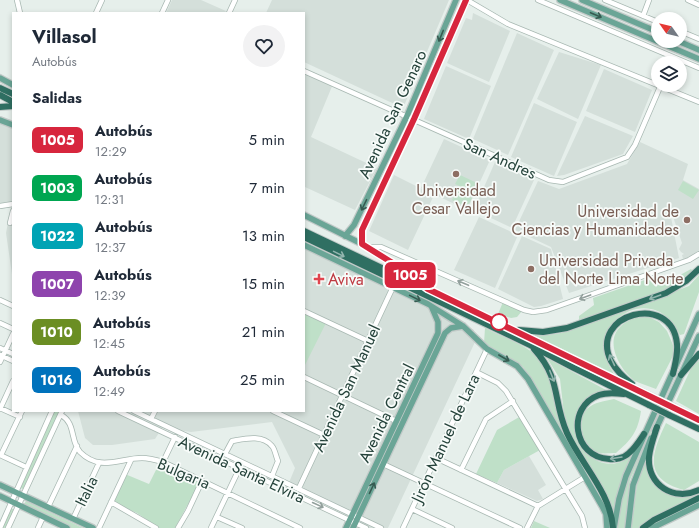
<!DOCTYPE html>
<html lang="es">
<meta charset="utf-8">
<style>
:root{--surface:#fff;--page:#f2f2f3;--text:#1f2937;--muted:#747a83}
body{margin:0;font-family:Jost,sans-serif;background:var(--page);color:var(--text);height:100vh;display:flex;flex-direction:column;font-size:15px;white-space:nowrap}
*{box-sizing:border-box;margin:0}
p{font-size:13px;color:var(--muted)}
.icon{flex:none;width:22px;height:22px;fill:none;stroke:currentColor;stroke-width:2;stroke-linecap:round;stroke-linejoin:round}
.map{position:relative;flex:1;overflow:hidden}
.drawer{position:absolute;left:12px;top:12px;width:293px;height:400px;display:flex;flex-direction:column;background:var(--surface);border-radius:0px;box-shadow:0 2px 6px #0003}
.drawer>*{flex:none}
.badge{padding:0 8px;border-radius:6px;font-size:14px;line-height:26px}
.needle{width:26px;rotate:304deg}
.buttons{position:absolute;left:651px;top:12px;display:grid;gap:8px}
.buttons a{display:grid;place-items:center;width:36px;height:36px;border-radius:50%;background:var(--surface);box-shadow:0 2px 6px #0003;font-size:20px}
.map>.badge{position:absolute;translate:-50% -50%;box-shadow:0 0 0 2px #fff}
h2{padding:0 20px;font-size:15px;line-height:36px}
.round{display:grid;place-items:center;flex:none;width:42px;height:42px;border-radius:21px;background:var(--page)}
.headline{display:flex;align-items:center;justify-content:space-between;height:68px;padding:0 20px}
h1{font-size:19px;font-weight:700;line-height:30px}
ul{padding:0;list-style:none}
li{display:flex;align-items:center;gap:12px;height:48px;padding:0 20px}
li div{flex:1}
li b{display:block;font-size:15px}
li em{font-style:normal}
li .badge{min-width:44px;font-weight:700;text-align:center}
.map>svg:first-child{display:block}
</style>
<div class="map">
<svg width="699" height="528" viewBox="0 0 699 528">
<rect width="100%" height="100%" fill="#e6efeb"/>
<path fill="#d4dfda" d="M172,0H201L226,11L225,13H166Z
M272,0H449L403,108L304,62V13H266Z
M473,13L510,31L489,82L447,63L466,18L472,20Z
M517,33L554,50L508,155L473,139Z
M559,52L601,65L578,119L537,99Z
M446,66L491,86L469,139L424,119Z
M604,69L652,90L635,132L586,111Z
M304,71L333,84L311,137L377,168L355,210L305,187L304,190Z
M534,103L577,122L554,176L511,157Z
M585,116L633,136L623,154L564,175L557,176Z
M0,117L13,122V281L6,233L11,207L0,209Z
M444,139L490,160L467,210L421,188Z
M640,142L688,164L683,180L699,189V250L692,256V257L687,260L686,258L683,259L682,255L684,254L681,252L679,249L682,243L668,202L679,258L569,293L551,247L515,230L538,181L559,189L627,164Z
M495,162L534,180L512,228L474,210Z
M394,175L434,195L408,250L369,231Z
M479,217L518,235L495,288L454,270Z
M522,236L551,249L563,299L541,306L534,307L498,289Z
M304,242L427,301L474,330L475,342L388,528H349L354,519L288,485L295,468L272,422L191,432L162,428L155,439L112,445H93L85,438L78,411H304Z
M529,456L546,485L538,490L543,499L537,501L497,483L504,470Z"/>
<path fill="#bfe0c8" d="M460,175L479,184L474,193L455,184Z
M683,181L699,190L693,199L678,190Z
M457,190L472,198L467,207L452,200Z
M691,269L693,271C676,292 607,311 579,321V316L594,305L593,298L662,274L671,280Z
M699,275V292L684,334L680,335C675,324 664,311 651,309C627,304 605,324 606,348C606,352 605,357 607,360C608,365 612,370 614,374L533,335L557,334L586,325L689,286Z
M503,302L522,311L517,317L511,318L498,314Z
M304,313L326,323L304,367Z
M645,315L659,322L667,331L673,345V356L656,389C649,386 641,384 635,381C621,371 604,343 620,327C627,320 635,318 645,315Z
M485,328C500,336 518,342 532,352C555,368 568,428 576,455L575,456L536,386L523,367L488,347L484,343Z
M547,358L606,390C546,413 586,478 623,461C628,458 633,452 637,448L615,514L613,513L570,436L565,423L560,379Z
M699,361V414L676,401L693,364Z
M614,399L641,411C638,432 631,440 616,453C611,453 604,454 600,453C582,449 575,421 587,409C594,402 605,401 614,399Z
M54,411H60L23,489L18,487Z
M521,416L540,450L504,470L497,483L476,474L497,430Z
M655,422H656L630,480L625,528H617C619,490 638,455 655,422Z
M666,423L699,442V481L684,490C643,479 651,454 666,423Z
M648,452L647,470L654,483L667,494L684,496L699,494L658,515L641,528H631L638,478Z
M160,462L200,482L175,528H159L137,513L112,502L125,474L149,484Z
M26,501L83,528H71L23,506Z
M11,508L14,510L5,528H1Z
M534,521L550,528H531Z"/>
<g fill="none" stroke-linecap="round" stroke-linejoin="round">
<g stroke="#a8b8b2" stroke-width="6">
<path id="minor" d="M17,0L20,13
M467,0L508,24L699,102
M538,0L699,68
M605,0L658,22
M688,0L699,5
M96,13L102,0
M162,13L168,0
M229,13L235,0
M643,16L649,0
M680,31L699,39
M304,71L549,180L563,182L627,157L635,145L660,87
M0,206L13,204
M10,223L13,211
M367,247H381L524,310L533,312L547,310L689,260L699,254
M0,300L13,306
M304,311L368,341
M0,323L13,329
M0,348L13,354
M0,355L13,361
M0,362L13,334
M476,372L498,383L506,391L582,516L585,528
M304,377L396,421
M0,408L20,417
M0,409L13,381
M118,411L366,528
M134,411L381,528
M273,411L324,435
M61,415C76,423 70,441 80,452C100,472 120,458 142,458C149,458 156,460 163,462L300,528
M151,419L155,411
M225,454L232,441C244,439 262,434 272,446C275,449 276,457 278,461L272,476
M0,455L26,467
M1,455L22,411
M436,458L538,506
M163,462L175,437
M383,464L520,528
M461,470L486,419L513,401
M299,488L393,287
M111,502L156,528
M48,507L77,446
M412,509L452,528
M217,517L242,528
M73,519L99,463
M0,528L52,411
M8,528L62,411
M38,528L43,517
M99,528L131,460
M178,528L188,511L202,481
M211,528L241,465
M403,528L487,349
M527,528L538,506L585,477"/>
</g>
<g stroke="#c2cac8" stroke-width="8">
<path id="major" d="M560,0L699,59
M582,0L658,32
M678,41L699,50
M0,78L13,85
M0,120L13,125
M304,215L364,245
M345,236L354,225L407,116L456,0
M362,244V229L414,119L466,0
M304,245L428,304L463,326L487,349L517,366L528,379L602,506L606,514L607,528
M655,431L699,336
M0,485L93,528
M0,496L67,528
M346,528L438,333V322L432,308
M353,528L445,333L451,328L463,326
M614,528L619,499L626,476L699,314
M628,528L633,485L651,438
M652,528L699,505"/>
</g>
<g stroke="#c2cac8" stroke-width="8">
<path id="highway" d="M0,88L13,94
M0,95L13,102
M0,107L13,106
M304,231L653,397
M304,237L530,345L574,368L649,405
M367,247L419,281
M519,330L543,332L567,328L666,293L686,281L699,269
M534,349C562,380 552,399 567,433C581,464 611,493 613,528
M681,375L699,354
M632,384C624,378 616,370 611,361C588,314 672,291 677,344C678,354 675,364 673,374
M624,394C616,393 607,392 599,395C566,407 573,457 609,459C615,460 624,458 629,453C635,448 640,440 644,434
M674,407L699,420
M669,415L699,429
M657,427C654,436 650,447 649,457C647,485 674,502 699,490
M643,528L654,520L699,498"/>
</g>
<use href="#minor" stroke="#fff" stroke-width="4.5"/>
<use href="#major" stroke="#6aa596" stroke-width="5.5"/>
<use href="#highway" stroke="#2f6f62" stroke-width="6"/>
<g stroke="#c2cac8" stroke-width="8" stroke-linecap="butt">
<path id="highway-bridge" d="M653,397L674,407
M649,405L669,415"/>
</g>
<use href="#highway-bridge" stroke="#2f6f62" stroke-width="6"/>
</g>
<defs><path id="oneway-shaft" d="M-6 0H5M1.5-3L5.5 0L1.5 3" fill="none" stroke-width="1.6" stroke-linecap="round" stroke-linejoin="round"/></defs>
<g stroke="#365b51">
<use href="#oneway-shaft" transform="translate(596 15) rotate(23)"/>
<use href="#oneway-shaft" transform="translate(441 36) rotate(112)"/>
<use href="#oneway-shaft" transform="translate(364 205) rotate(116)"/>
<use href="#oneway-shaft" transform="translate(415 298) rotate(26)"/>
<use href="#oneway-shaft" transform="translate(504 358) rotate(30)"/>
<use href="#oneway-shaft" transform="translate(372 488) rotate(-65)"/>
</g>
<g stroke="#93b5ae">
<use href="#oneway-shaft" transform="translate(339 254) rotate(26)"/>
<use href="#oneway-shaft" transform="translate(655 297) rotate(160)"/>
<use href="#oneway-shaft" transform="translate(612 360) rotate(-115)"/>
<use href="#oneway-shaft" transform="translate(552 376) rotate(68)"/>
<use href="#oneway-shaft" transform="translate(616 458) rotate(171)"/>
</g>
<g stroke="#92a09c">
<use href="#oneway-shaft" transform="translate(463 283) rotate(-157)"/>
<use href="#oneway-shaft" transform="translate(585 297) rotate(160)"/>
<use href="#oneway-shaft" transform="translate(318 505) rotate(25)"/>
</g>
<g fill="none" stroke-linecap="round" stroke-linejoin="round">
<g stroke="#fff" stroke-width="9">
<path id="line" d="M466,0L414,119L362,230V244L391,262L428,289L699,420"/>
</g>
<use href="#line" stroke="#d7263d" stroke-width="6"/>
</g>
<g fill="#8d6e63" stroke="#f7fbf9" stroke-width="1.5">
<circle cx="456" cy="174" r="4"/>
<circle cx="687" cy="220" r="4"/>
<circle cx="531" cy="269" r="4"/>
</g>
<path fill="#e0444e" stroke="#f7fbf9" stroke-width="1.5" d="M317 273h4v4h4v4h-4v4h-4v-4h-4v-4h4z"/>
<circle fill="#fff" stroke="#d7263d" stroke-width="2" cx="499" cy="322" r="8"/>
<g text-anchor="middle" stroke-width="3.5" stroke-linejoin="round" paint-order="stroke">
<g font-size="16" fill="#24423a" stroke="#f7fbf9">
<text transform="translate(392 114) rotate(-65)" y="6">Avenida San Genaro</text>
<text transform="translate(500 158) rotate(24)" y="6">San Andres</text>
<text transform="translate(346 388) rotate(-65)" y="6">Avenida San Manuel</text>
<text transform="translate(386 413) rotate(-64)" y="6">Avenida Central</text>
<text transform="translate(445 438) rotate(-65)" y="6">Jirón Manuel de Lara</text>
<text transform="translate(242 469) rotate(25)" y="6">Avenida Santa Elvira</text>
<text transform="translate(184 473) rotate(23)" y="6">Bulgaria</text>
<text transform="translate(86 491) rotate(-64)" y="6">Italia</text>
</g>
<g font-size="16" fill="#785e54" stroke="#f7fbf9">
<text x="456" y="196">Universidad<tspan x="456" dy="18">Cesar Vallejo</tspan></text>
<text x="679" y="217" text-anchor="end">Universidad de<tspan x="679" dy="18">Ciencias y Humanidades</tspan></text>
<text x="539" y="266" text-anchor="start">Universidad Privada<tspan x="539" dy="18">del Norte Lima Norte</tspan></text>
</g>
<g font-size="16" fill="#be3a42" stroke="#f7fbf9" text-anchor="start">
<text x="328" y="285">Aviva</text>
</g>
</g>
</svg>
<div class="buttons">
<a><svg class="needle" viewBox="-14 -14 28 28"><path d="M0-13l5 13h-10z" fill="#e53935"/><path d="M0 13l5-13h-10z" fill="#747a83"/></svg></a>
<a><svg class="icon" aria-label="layers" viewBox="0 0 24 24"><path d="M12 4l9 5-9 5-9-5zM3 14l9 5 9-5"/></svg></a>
</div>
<b class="badge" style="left:410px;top:275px;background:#d7263d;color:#fff">1005</b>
<section class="drawer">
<div class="headline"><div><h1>Villasol</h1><p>Autobús</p></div><a class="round"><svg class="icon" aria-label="heart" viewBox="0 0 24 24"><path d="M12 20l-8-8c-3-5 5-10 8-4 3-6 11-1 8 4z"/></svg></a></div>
<h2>Salidas</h2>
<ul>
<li><span class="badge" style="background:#d7263d;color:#fff">1005</span><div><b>Autobús</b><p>12:29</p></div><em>5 min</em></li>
<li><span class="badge" style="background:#00a651;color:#fff">1003</span><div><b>Autobús</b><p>12:31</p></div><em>7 min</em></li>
<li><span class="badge" style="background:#00a3b4;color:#fff">1022</span><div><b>Autobús</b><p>12:37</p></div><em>13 min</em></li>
<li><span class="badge" style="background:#8e44ad;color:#fff">1007</span><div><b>Autobús</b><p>12:39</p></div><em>15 min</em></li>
<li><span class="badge" style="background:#6b8e23;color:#fff">1010</span><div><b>Autobús</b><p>12:45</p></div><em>21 min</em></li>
<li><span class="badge" style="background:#0072bc;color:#fff">1016</span><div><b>Autobús</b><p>12:49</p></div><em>25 min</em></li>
</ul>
</section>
</div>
